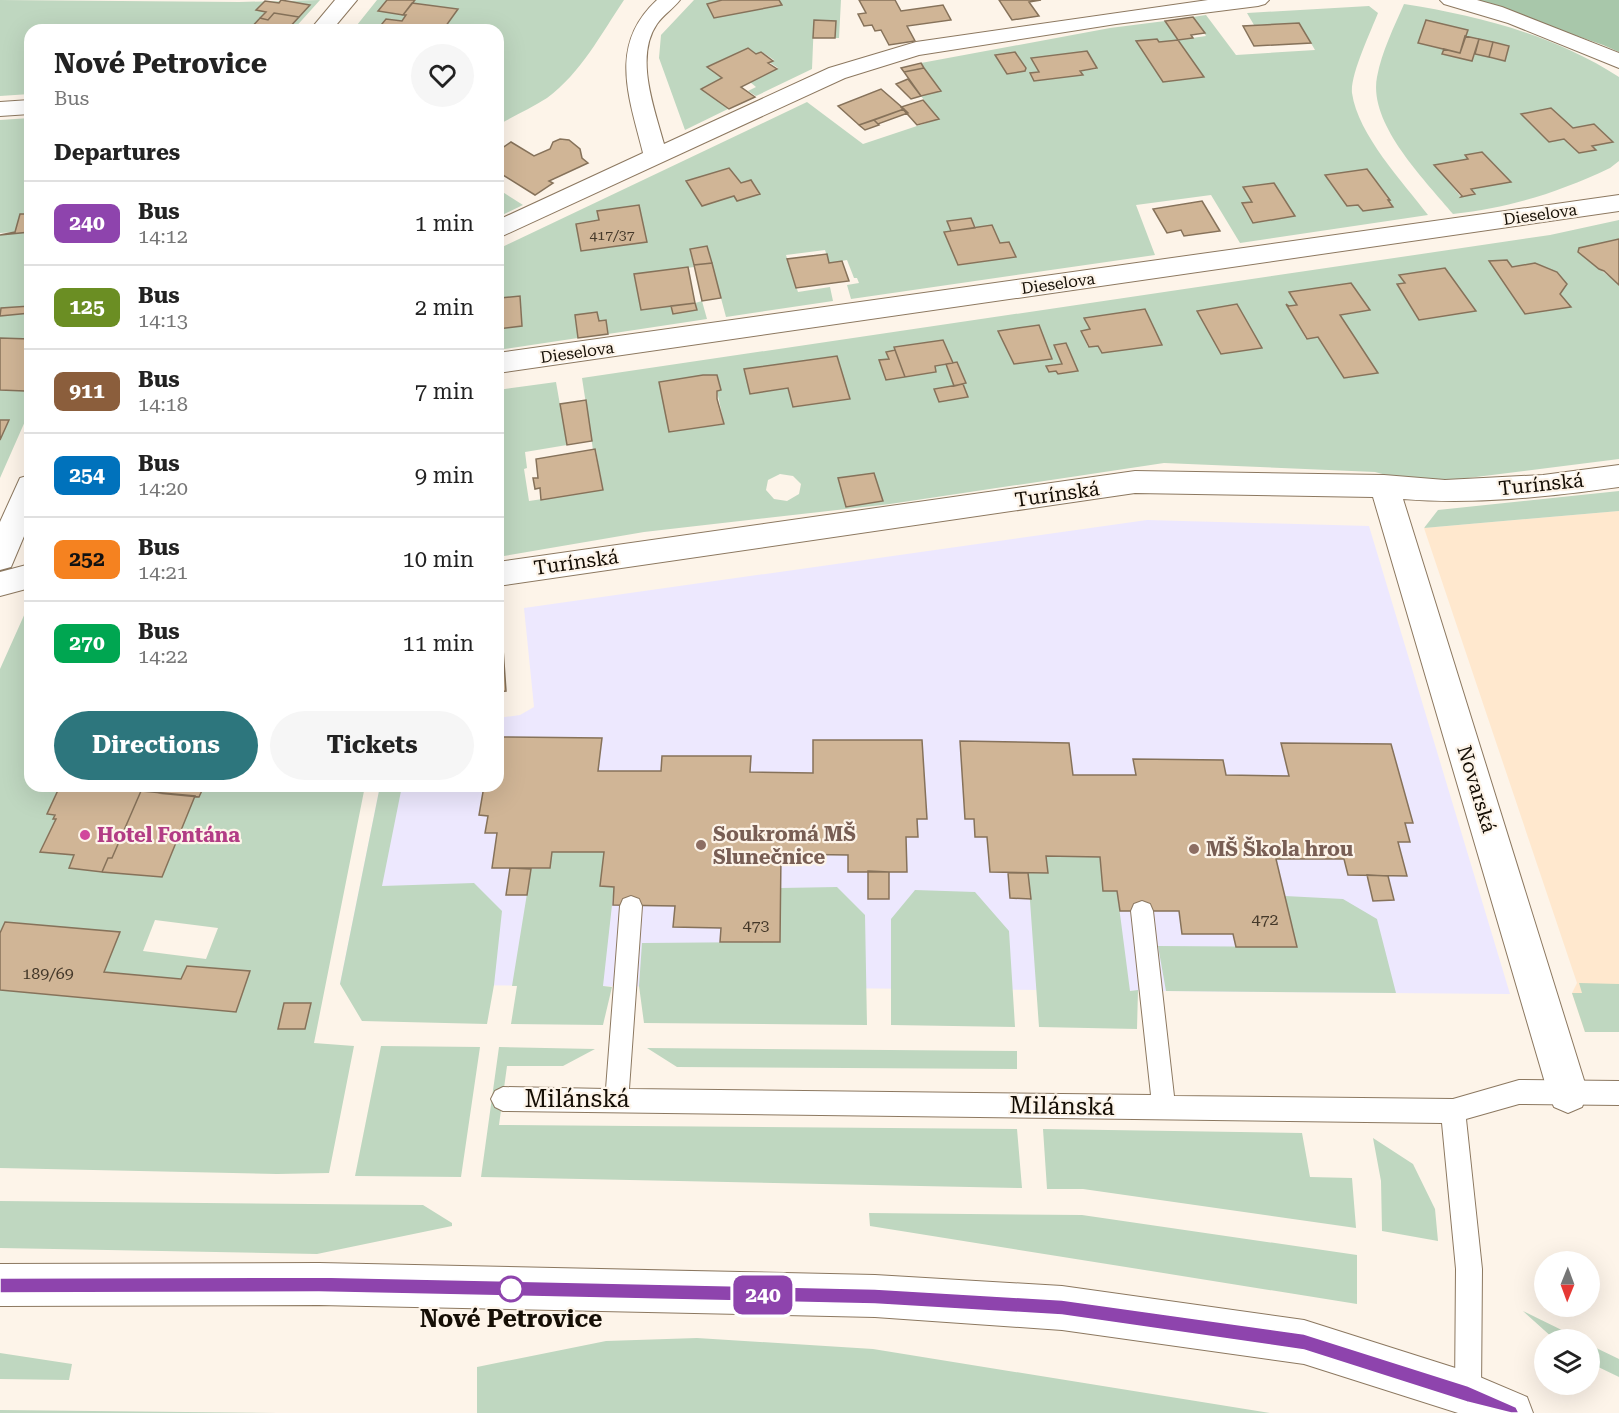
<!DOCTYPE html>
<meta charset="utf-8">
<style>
:root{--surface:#fff;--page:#f6f6f6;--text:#222;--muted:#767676;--line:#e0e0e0;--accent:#2d767d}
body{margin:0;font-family:"Roboto Serif",serif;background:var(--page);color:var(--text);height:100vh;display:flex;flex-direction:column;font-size:22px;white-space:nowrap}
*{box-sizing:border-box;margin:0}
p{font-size:20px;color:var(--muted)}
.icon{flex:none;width:33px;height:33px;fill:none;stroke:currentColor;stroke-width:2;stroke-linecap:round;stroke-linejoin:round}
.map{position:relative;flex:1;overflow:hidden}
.details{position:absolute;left:24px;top:24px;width:480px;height:768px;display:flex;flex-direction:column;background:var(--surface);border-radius:18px;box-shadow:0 6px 24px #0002}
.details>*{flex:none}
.badge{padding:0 12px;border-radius:9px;font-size:21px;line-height:39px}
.needle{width:39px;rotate:181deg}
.controls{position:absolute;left:1534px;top:1251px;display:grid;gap:12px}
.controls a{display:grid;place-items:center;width:66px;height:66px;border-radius:50%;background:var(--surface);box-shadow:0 6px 24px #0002;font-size:30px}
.map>.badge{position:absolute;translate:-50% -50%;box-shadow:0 0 0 3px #fff}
h2{padding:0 30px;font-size:22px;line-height:54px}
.round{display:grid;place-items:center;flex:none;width:63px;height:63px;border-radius:32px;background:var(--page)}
.head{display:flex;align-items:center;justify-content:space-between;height:102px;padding:0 30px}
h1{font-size:28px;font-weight:700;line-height:45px}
.cta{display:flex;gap:12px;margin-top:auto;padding:12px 30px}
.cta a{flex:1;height:69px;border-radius:36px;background:var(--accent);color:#fff;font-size:24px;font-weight:700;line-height:69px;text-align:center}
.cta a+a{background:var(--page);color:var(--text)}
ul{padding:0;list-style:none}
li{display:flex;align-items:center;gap:18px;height:84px;padding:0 30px;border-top:2px solid var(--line)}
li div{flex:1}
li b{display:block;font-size:22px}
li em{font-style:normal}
li .badge{min-width:66px;font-weight:700;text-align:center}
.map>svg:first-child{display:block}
</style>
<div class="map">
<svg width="1619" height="1413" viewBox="0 0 1619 1413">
<rect width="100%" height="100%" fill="#fdf4e9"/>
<path fill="#ffe8ce" d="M1619,511V1032H1585L1572,993L1577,983L1424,528Z"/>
<path fill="#ede8fe" d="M1147,520L1369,526L1510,994L340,984L380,786H498V718L520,715L534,707L524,608Z"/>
<path fill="#bfd7c0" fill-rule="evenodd" d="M0,0L239,2L320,0L293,30H287L309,5L281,0L279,3L265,1L257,10L266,12L249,30L220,28L219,30H30V94L0,96Z
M377,0H387L379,11L406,15L402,21L386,19L377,30H353Z
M415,0H624C601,34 581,73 547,98C531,108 514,116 498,125V30H443L458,9L412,3Z
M694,0H722L707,4L714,18L781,5L779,0H841L839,38H835V21L814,20L812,69L756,96L748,91L756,87L750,82L778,68L769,62L774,60L762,52L757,54L748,48L708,66L724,78L730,108L685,130L659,58L661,35Z
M1404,4C1480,16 1554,35 1619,77V161L1610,168C1557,193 1512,207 1453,214C1425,180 1368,124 1377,77C1382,51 1394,27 1404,4ZM1426,20L1467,30L1465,36L1509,46L1505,61L1475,54L1472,61L1443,54L1444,49L1418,43ZM1551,108L1573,128L1594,124L1613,142L1592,146L1595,150L1579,153L1564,139L1549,142L1522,115ZM1482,152L1510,181L1471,189L1475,194L1461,197L1435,165L1468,159L1465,155Z
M1369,6L1378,13C1371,31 1350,75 1352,93C1358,135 1403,182 1428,215L1240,243L1211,195L1136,205L1155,255L851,299L847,285L859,283L857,278H854L847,260L829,263L825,250L786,255L798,292L830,287L833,301L726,317L707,246L690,250L694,267L634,275L641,310L671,306L697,310L695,303L702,301L707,319L608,334L606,321H599L597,312L576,315L578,338L498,350V329L522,326L520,296L500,298L498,300V249L807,102L863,144L938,119L921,96L940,91L921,63L1110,28L1165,21L1178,40L1206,36L1193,17L1206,15L1236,55L1315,50L1299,23L1254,25L1247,13ZM1156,39L1159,42L1178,40L1204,77L1163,82L1137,42ZM1087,51L1097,69L1080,71L1082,75L1034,81L1030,73L1039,72L1032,58ZM1015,52L1026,69L1025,71L1007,74L996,56ZM1367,169L1390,199L1388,200L1392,207L1363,211L1326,175ZM751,181L760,194L738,200L734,196L702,205ZM1274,183L1295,216L1254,223L1242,203L1252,202L1243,187ZM638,205L647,242L581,251L576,224L599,220L598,211ZM970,218C977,232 994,244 1009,243L1016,257L944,232L951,231L948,221Z
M30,118V214L20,215L15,232L0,233V120Z
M498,189L523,205L498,217Z
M1619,220V239L1580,248L1578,252C1592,264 1606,273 1619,285V459L1420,484L1375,472L1164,463L890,504L644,532L498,557V390L556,382L567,445L525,452L527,468L524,469L529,501L603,490L596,450H593L582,378L1550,235ZM1506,260L1512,267C1537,263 1550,263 1567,284L1560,294L1570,307L1525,314L1490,261ZM1445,268L1419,319L1397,285L1405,283L1399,275ZM1351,283L1370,310L1340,315L1378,373L1344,378L1318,337L1306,339L1286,304L1289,306L1297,305L1290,292ZM1237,304L1261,347L1221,354L1198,311ZM1144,309L1162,344L1102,353L1098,346L1088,347L1081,331L1090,329L1085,319ZM1039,325L1052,358L1014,364L998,331ZM943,340L953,363H958L965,383L954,386L946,364L935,366L936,372L887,380L880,361L889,359L886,352L895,350V347ZM1065,343L1078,371L1058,374L1056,371L1049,372L1047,366L1062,364ZM836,356L850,399L793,407L788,388L750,394L744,370ZM659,382L721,390L717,391L724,424L669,432ZM874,473L883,501L838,479ZM780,474L793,476L801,484L799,494L787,501L774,499L766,490L768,480Z
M30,232V306L2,308L0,311V235Z
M30,313V339L0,338V316Z
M30,380V410L0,478V440L9,420H0V390L24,391Z
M1619,491V511L1424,528L1438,510Z
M30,602V786H68L67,789L59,788L47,814L55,815L53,819H56L40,851L74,855L69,868L102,872L195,796L199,797L204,786H365L314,1043L354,1046L329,1173L277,1174L0,1168V990L236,1012L250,971L187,966L181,979L104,972L120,932L5,922L0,933V669ZM155,920L218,928L206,959L143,951ZM311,1003L305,1028L279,1029L284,1004Z
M380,786H402L382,886L474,883L502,911L494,985L487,1024L362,1021L340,984Z
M552,852H604L601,886L614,887L603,986L612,987L603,1025L511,1024L517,986H512L531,869L550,868Z
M1046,856L1100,857L1117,891L1130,991L1138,990L1137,1029L1039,1027L1028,873H1048Z
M837,887L865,915L867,1025L644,1023L639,986L642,943L780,942L781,888Z
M915,890L975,892L1009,931L1015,1027L891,1025V919Z
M1285,896L1343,899L1377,919L1396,993L1166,991L1158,946L1296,947Z
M1579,983L1619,984V1032H1585L1572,993H1582Z
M381,1046L480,1047L461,1177L355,1176Z
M499,1047L595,1049L563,1066H507L499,1125L1017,1129L1022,1188L481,1177Z
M647,1048L1017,1051V1069L677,1067Z
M1043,1129L1302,1133L1310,1177L1352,1178L1356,1228L1083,1189H1047Z
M1373,1138L1413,1164L1435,1209L1438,1241L1382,1231L1381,1181Z
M0,1201L423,1205L452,1223V1226L317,1254L0,1248Z
M869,1213L1082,1215L1357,1255V1304L870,1226Z
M1523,1311L1580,1339H1554Z
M697,1338L873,1349L1270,1413H477V1367L606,1341Z
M1590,1345L1619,1359V1377L1590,1363Z
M0,1353L72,1364L69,1380L0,1379Z
M0,1410L278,1413H0Z"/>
<path fill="#a8c7aa" d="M1474,0H1619V52L1603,45Z"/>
<path fill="#d0b596" stroke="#86725a" stroke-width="1.5" d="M281,0L310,5L299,17L274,13L268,20L260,18L266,12L256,10L265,1L279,3Z
M387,0H415L403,15L378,11Z
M722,0H779L782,5L714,18L707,4Z
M859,0H895L901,11L943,5L951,20L907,26L915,41L889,45L881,30L875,31L872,25L864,26L858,14L866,13Z
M999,0H1041L1029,2L1039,16L1012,20Z
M412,3L458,9L443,30H377L386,19L402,21L406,15H403Z
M274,13L299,17L287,30H249L260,18L268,20Z
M1193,17L1205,33L1191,35L1193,38L1178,40L1165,21Z
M814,20L836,21L835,38H813Z
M1426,20L1468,30L1460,53L1418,43Z
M1299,23L1311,43L1254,46L1243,26Z
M1465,36L1479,39L1472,61L1442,54L1444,49L1460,53Z
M1157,39L1159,42L1178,40L1204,77L1163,82L1136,41Z
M1479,39L1493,42L1489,57L1475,54Z
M1493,42L1509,46L1505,61L1489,57Z
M748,48L756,54L761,52L773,61L768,63L777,69L741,87L755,97L729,109L701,89L722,78L707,67Z
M1087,51L1097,68L1080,71L1083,75L1034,81L1030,73L1039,72L1031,58Z
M1015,52L1026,68L1025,71L1007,74L995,55Z
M921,63L924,68L904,72L901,68Z
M924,68L941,91L921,96L904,72Z
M908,79L921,96L911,99L896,84Z
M881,89L904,109L859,125L838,106Z
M923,100L939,119L917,125L901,107Z
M1551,108L1573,128L1594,124L1613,142L1592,146L1596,150L1579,153L1564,139L1549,142L1521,114Z
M904,109L908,113L878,124L874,120Z
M874,120L879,125L865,130L859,125Z
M560,139L569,140L580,149L582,158L588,163L549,181L553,183L535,195L498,172V151L511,142L534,156L550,149L553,142Z
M1482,152L1511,182L1471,189L1475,194L1461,197L1462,196L1434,165L1468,159L1465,155Z
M729,168L741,183L751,180L760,194L737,201L734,196L702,206L686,181Z
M1367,169L1390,200H1388L1393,207L1363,211L1358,205L1347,206L1325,175Z
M1274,183L1295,216L1253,223L1242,203L1252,202L1243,187Z
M1202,201L1220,231L1184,236L1181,230L1167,233L1153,209Z
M639,205L647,242L581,251L576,224L599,220L597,211Z
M20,214H30V232L0,235L15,232Z
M971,218L975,228L951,231L947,221Z
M992,225L1000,243L1009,242L1016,257L958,265L944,232Z
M1619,239V285L1604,271L1599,269L1578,252L1579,248Z
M707,246L712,263L694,265L690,249Z
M827,254L829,263L842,261L849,281L796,288L787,259Z
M1507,260L1512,267L1535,263L1557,272L1567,284L1560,294L1571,307L1525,314L1489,261Z
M712,263L721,298L702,301L694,265Z
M688,267L695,303L641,310L634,274Z
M1445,268L1476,311L1419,320L1397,284L1405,283L1399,275Z
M1351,283L1370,310L1340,315L1378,373L1344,378L1318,337L1307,339L1286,304L1289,306L1297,305L1289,292Z
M520,296L522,326L498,329V300L500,298Z
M695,303L697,310L673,314L671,306Z
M1237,304L1262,348L1221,354L1197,311Z
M30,306V313L0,316L1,308Z
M1145,309L1162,345L1102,353L1098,346L1089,347L1081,331L1090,329L1084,318Z
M597,312L599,321L606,320L608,334L578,338L575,315Z
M1039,325L1052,359L1014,364L998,331Z
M0,338L30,339V380L25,391L0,390Z
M943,340L953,363L935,366L936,372L905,377L894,347Z
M1066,343L1078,371L1058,374L1056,371L1049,372L1046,366L1062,364L1054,345Z
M895,350L905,377L886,380L879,360L889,359L886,352Z
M837,356L850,399L793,407L788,388L750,394L744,369Z
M957,362L966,383L954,386L946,364Z
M703,375H717L721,390L717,391V399L724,424L669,432L659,382Z
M963,384L968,397L939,402L934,389Z
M586,400L592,441L567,445L560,404Z
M0,420H9L0,440Z
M595,449L603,490L541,500L540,488L535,489L533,478H538L536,459Z
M874,473L883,501L846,507L838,478Z
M501,620L506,691L498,692V621Z
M498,737L602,738L598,771H661L662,756H751L750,772L813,773V740H922L927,819H917L918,837H906L907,872H848V855L781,854L780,942H720L721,928L673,927L675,906L613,905L614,887L600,886L604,852H552L550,868H492L497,833H485L488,816L479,815L484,786H498Z
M960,741L1069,743L1073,775H1136L1133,759L1223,760L1226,775L1289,776L1281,743L1391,744L1413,823H1405L1410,842H1398L1407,876L1348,875L1344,859H1276L1297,947H1236L1233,934H1182L1179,911H1120L1117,891H1103L1100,857L1046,856L1048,873L990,872L987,837H975L974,819H965Z
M68,786L141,791L112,858H108L102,872L69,868L74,855L40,852L56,819H53L55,815L47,814L59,788L67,789Z
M160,786H204L199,797L158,793Z
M141,791L195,796L162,877L102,872L108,858H112Z
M510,868L531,869L527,895H506Z
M868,871L889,872V899H868Z
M1008,873H1028L1031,899L1010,898Z
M1367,875L1388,876L1394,900L1373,901Z
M5,922L120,932L104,972L181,979L187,966L250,971L236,1012L0,990V933Z
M284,1003H311L305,1029H278Z"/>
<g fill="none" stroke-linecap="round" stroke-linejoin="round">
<g stroke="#8c7860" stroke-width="2">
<path id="service" d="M631,896L639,899L642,906L629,1089L1151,1095L1131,911L1134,904L1142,901L1150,904L1153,911L1174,1096L1453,1099L1519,1080L1619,1081V1105L1519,1104L1466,1119L1482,1269L1481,1394L1477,1403L1468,1407L1459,1403L1455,1394L1456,1269L1442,1123L503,1111L495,1107L491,1099L495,1091L503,1087L606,1089L620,906L623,899Z"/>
</g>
<g stroke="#8c7860" stroke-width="2">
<path id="minor" d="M335,0H357L332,30H310Z
M657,0H680C673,9 663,15 657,24C634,57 655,110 664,144L829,68L916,42L1208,0H1269L1265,4L1258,6L1116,24L919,55L845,78L498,238V220L643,153C629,97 608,45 657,0Z
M1440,0H1477L1502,7L1619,53V68L1508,23L1444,4Z
M30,100V114L0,116V102Z
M1619,195V211L498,373V353Z
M1619,465V487C1547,497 1475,505 1403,499L1588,1093L1582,1107L1568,1113L1554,1107L1548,1093L1373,497L1135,493L498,586V562L1135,471L1384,475L1445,480L1543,475Z
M30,475V522L11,567L0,570V522L20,478Z
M30,564V588L0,596V572Z"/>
</g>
<g stroke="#8c7860" stroke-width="2">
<path id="tertiary" d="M319,1263L875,1275L1062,1286L1304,1320L1468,1372L1527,1397L1533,1413H1458L1304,1364L1062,1330L875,1317L319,1305L0,1306V1264Z"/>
</g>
<use href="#service" fill="#fff" fill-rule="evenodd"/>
<use href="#minor" fill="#fff" fill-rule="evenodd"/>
<use href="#tertiary" fill="#fff" fill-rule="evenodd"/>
</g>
<path fill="#8e44ad" stroke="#fff" stroke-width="1.5" d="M319,1277L875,1289L1062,1300L1304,1334L1468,1386L1516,1407L1519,1413H1511L1467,1402L1304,1350L1062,1315L875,1304L319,1292L0,1293V1278Z"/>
<circle fill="#d1479c" stroke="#fdf4e9" stroke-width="2" cx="85" cy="835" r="6"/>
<g fill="#8d6e63" stroke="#fdf4e9" stroke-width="2">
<circle cx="701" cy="845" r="6"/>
<circle cx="1194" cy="849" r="6"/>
</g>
<circle fill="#fff" stroke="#8e44ad" stroke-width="3" cx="511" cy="1289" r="12"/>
<g text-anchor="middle" stroke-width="4.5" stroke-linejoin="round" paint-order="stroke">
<g font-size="14" fill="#443829">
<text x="612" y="240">417/37</text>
</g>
<g font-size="16" fill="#150e05" stroke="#fdf4e9">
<text transform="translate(1540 214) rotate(-8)" y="6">Dieselova</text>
<text transform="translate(1058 283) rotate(-8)" y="6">Dieselova</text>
<text transform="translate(577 352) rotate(-8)" y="6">Dieselova</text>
</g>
<g font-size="16" fill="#443829">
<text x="1265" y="925">472</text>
<text x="756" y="931">473</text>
<text x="48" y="979">189/69</text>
</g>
<g font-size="20" fill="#150e05" stroke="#fdf4e9">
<text transform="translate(1541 484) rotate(-6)" y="7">Turínská</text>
<text transform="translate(1057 494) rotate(-8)" y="7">Turínská</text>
<text transform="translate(576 562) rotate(-8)" y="7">Turínská</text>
<text transform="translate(1477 789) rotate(73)" y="7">Novarská</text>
</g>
<g font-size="20" font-weight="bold" fill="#785e54" stroke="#fdf4e9" text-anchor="start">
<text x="713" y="841">Soukromá MŠ<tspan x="713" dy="23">Slunečnice</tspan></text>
<text x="1206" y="856">MŠ Škola hrou</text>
</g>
<g font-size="20" font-weight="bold" fill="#b23c85" stroke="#fdf4e9" text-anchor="start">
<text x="97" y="842">Hotel Fontána</text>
</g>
<g font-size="24" fill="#150e05" stroke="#fdf4e9">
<text x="577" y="1107">Milánská</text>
<text transform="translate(1062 1106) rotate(1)" y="8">Milánská</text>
</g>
<g font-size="24" font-weight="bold" fill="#150e05" stroke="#fdf4e9">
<text x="511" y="1327">Nové Petrovice</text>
</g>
</g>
</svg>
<div class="controls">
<a><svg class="needle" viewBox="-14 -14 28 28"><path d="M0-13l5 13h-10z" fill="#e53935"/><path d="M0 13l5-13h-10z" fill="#767676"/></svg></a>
<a><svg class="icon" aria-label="layers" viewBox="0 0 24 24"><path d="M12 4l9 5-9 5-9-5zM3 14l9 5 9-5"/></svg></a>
</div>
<b class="badge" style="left:763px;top:1295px;background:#8e44ad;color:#fff">240</b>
<section class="details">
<div class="head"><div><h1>Nové Petrovice</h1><p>Bus</p></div><a class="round"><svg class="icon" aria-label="heart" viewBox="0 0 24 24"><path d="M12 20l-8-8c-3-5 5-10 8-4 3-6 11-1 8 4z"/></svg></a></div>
<h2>Departures</h2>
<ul>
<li><span class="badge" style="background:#8e44ad;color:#fff">240</span><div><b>Bus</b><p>14:12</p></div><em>1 min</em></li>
<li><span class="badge" style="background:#6b8e23;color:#fff">125</span><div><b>Bus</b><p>14:13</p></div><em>2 min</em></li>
<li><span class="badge" style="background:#8b5e3c;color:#fff">911</span><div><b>Bus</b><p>14:18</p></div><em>7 min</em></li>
<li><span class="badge" style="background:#0072bc;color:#fff">254</span><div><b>Bus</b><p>14:20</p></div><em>9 min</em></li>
<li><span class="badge" style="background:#f58220;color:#111">252</span><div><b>Bus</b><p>14:21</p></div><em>10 min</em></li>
<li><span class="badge" style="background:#00a651;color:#fff">270</span><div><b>Bus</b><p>14:22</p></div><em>11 min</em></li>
</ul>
<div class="cta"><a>Directions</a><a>Tickets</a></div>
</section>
</div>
